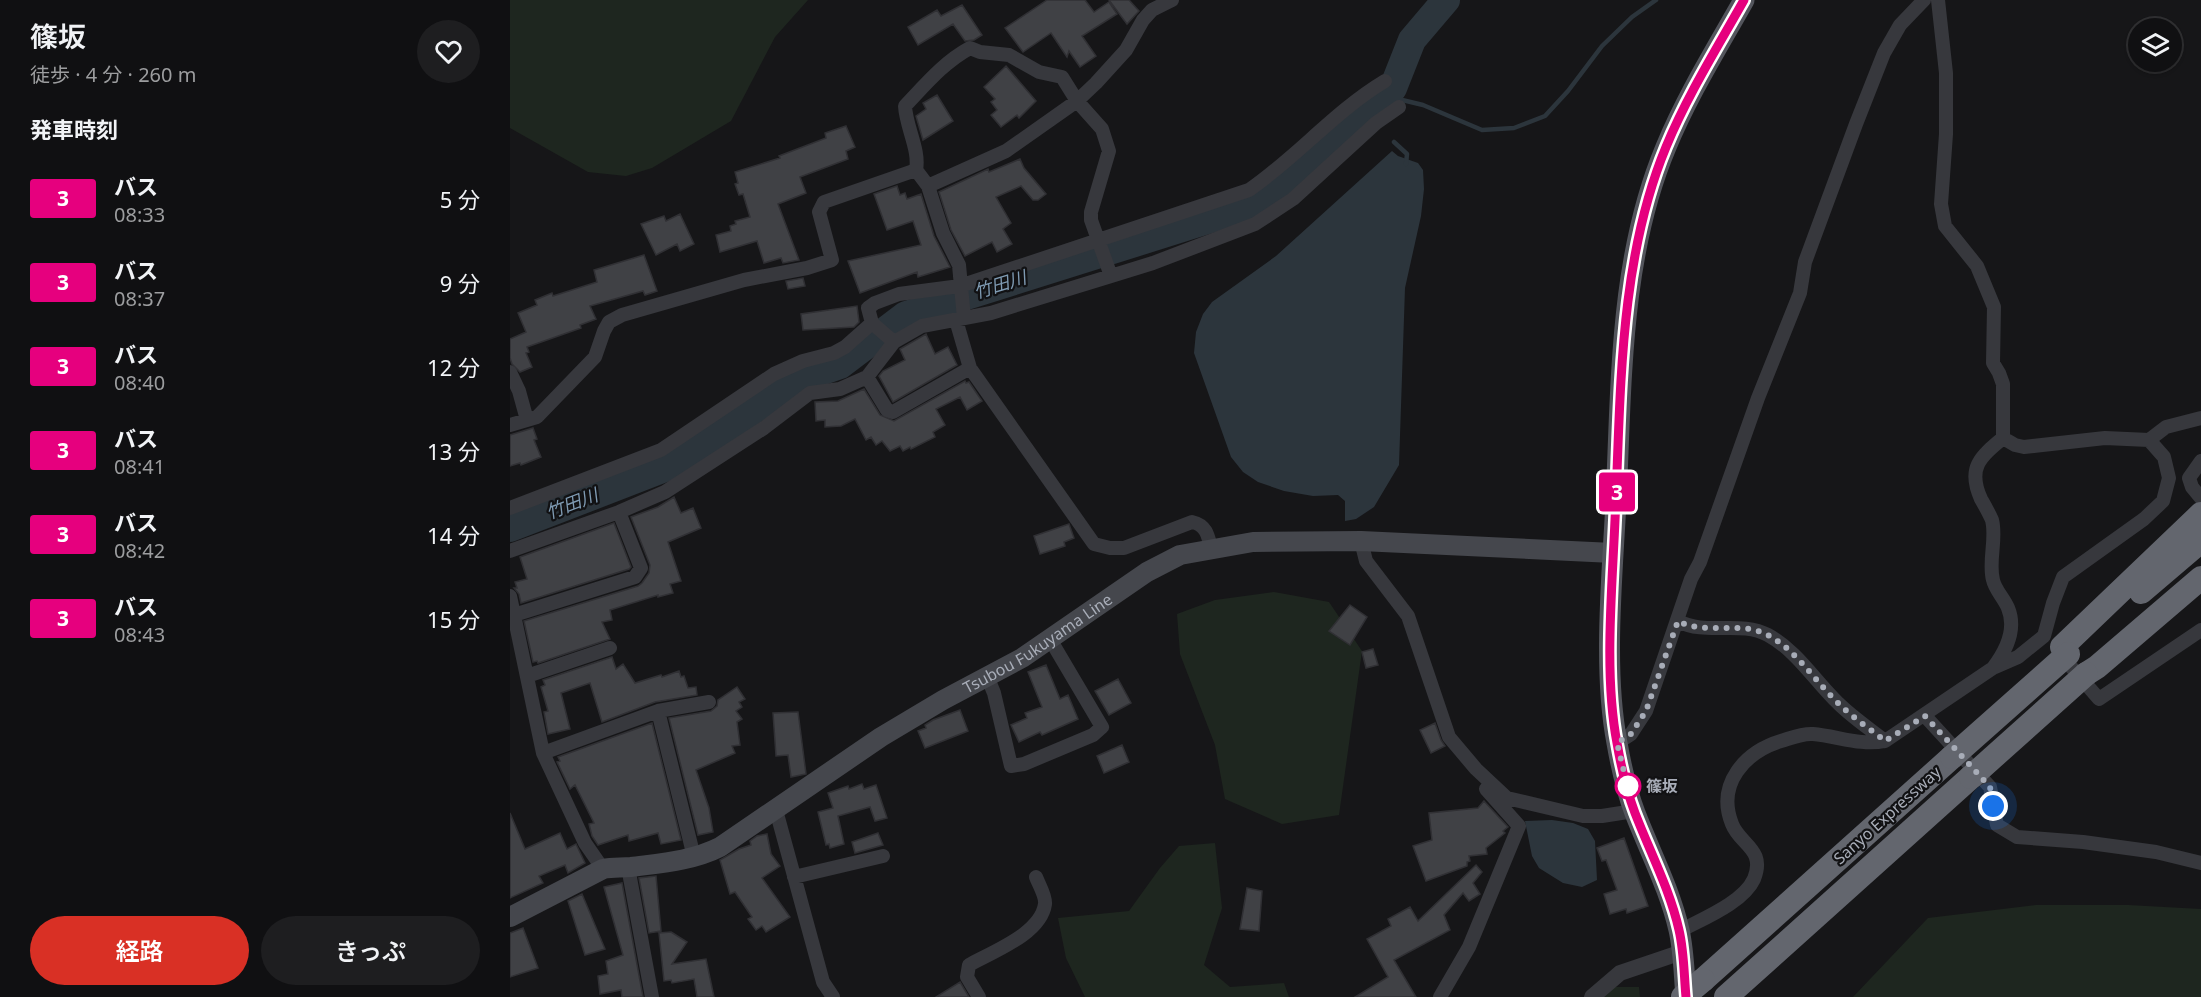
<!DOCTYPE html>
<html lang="ja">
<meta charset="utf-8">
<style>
:root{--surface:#101012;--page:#1e1e20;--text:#f1f3f6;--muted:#9c9d9f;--line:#303032;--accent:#d93025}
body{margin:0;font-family:"Noto Sans","Noto Sans JP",sans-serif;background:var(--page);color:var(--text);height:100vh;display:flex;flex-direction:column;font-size:22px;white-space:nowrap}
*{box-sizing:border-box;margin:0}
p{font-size:20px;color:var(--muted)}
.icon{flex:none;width:33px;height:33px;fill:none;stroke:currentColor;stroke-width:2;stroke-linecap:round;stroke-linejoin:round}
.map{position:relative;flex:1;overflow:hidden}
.details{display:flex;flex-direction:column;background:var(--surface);width:510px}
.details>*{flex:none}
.badge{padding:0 12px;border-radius:4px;font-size:21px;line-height:39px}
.fabs{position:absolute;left:1618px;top:18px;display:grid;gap:12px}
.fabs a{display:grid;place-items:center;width:54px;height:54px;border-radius:50%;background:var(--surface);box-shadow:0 2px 4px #0004,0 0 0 2px var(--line);font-size:30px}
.you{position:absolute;width:30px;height:30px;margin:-15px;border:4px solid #fff;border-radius:50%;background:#1a73e8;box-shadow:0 0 0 9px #1a73e833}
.map>.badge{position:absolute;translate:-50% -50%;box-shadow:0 0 0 3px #fff}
h2{padding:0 30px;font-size:22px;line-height:54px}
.round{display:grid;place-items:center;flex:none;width:63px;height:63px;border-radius:32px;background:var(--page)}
.headline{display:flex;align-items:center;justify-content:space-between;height:102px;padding:0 30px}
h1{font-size:28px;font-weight:600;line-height:45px}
.primary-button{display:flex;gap:12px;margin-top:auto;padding:12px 30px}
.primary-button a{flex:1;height:69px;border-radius:36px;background:var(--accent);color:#fff;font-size:24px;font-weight:600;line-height:69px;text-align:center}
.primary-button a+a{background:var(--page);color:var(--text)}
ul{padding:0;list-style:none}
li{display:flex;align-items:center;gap:18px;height:84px;padding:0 30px}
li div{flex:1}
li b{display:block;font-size:22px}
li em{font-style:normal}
li .badge{min-width:66px;font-weight:700;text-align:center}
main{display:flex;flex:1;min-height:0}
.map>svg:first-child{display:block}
</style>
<main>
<section class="details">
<div class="headline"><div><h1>篠坂</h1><p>徒歩 · 4 分 · 260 m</p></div><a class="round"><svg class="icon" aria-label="heart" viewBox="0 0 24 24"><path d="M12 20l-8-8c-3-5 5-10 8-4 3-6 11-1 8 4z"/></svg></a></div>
<h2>発車時刻</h2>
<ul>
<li><span class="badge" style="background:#e6007e;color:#fff">3</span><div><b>バス</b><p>08:33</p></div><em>5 分</em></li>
<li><span class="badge" style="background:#e6007e;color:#fff">3</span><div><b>バス</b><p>08:37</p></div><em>9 分</em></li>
<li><span class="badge" style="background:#e6007e;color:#fff">3</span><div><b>バス</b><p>08:40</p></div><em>12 分</em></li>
<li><span class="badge" style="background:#e6007e;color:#fff">3</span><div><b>バス</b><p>08:41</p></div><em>13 分</em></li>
<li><span class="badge" style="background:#e6007e;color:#fff">3</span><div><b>バス</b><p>08:42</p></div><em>14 分</em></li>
<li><span class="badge" style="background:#e6007e;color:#fff">3</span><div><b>バス</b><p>08:43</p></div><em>15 分</em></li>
</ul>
<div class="primary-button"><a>経路</a><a>きっぷ</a></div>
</section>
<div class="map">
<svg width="1691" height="997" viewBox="0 0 1691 997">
<rect width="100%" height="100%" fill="#161618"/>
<path fill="#1e261f" d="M0,0H298L265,37L221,121L142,168L116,176L78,172L0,128Z
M764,592L819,602L852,651L829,815L772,824L715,799L705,745L670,654L667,614L705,600Z
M705,843L712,908L694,965L720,987L774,983L779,997H575L556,958L548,918L619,911L650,868L669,846Z
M1526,905H1618L1691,909V997H1343L1418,918Z
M1105,987H1129L1130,997H1094Z"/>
<path fill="#2c353c" d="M882,151L888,156L908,163L913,170L914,189L911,216L895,288L889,465L864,507L846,519L835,521V501L828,495L803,496L774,491L748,482L733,472L721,457L684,353L686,332L693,314L702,302L766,256Z
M1042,820L1063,823L1078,829L1085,841L1087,880L1072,887L1053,883L1029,868L1022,856L1015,821Z"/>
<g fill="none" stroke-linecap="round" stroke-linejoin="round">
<path stroke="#2c353c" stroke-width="4.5" d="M875,99H888L913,105L972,130L1004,128L1035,116L1058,91L1092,46L1122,17L1146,0
M854,116L859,122
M884,142L897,154L896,164"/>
<path stroke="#2c353c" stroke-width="28" d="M0,528L168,463L287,380L330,365L396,315L736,208L762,194L875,99L883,88L902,40L936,0"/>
</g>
<path fill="#404145" stroke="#303034" stroke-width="1.5" d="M537,0H575L584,12L599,2L607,14L572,36L586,56L570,67L559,51L557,57L541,33L513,52L495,28Z
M599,0H619L629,11L617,24Z
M452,5L472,35L464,40L455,41L443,24L408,45L398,27L427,10L431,16Z
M496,66L526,101L509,118L507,115L491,127L481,115L487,110L481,102L485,99L474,87Z
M427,95L443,121L413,140L406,116L416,109L413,103Z
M336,126L345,147L336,151L338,159L290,177L296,193L268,204L289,260L273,263L271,258L254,263L247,241L210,252L206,235L221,231L220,226L226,224L225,221L240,217L233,194L229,195L225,184L228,183L225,172L270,158L269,156L316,138L315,133Z
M510,159L514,168L536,194L528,200H523L511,186L486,197L501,223L493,229L502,244L487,252L482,242L455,256L441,230L429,192L478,169L479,172Z
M387,186L390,195L395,193L397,199L411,194L424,236L440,267L408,277L407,272L350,293L338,261L411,245L403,221L377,230L364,194Z
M170,214L184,244L170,251L167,244L146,255L131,224L154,216L156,221Z
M134,255L147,291L135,295L133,291L80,306L86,319L70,325L71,328L17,347L19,352L16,353L22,367L10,372L2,364L0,358V339L16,332L8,313L27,305L25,300L42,293L43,296L87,282L84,270Z
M293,278L295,286L278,289L276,281Z
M347,306L349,322L344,327L293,330L291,314Z
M416,334L425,354L438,347L447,365L383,402L369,376L373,371L395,360L390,349Z
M455,381L456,383L459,382L472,401L457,410L450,397L426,409L435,425L423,432L425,437L401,449L400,447L393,451L390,446L380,451L372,441L366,445L361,437L356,440L345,419L331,426L315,427V420L306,421L305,402L328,401L354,389L370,415L384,421Z
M23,428L27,439L24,440L31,457L11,465L10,463L0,466V435Z
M164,497L171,513L183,508L191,528L158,542L171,581L160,584L163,593L148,597V595L100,610L102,620L92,622L100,639L28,663L27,661L23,662L14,621L128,586L132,583L139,573L140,565L121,517L148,507Z
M104,523L121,567L119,569L11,603L9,594L4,588H7L5,582L17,579L10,557Z
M559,524L564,538L554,542L555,546L530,554L524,536Z
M840,605L857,617L840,645L819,631Z
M863,649L868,665L856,668L852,652Z
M102,657L106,669L113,664L125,683L151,675L152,677L169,671L171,677L174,676L178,688L186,687L187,695L145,702L92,722L80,683L51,693L60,729L38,734L34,712L38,711L31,687L35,685L33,680Z
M536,665L550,699L558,695L568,719L532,735L530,732L509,742L501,725L517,718L515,713L532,707L518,672Z
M608,679L621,703L599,715L585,691Z
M227,687L235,699L229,702L232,707L226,711L232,719L227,722L230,745L222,746L225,753L186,770L199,808L203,832L188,835L159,718L201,711L207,706L208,700Z
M450,710L458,731L415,748L408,731L416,728L415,725L423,720Z
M288,712L296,774L281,777L278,755L266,756L263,713Z
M142,723L171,840L151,844L148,833L119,841L118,835L88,845L82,836L79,824L84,823L65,785L60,789L47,762L50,761L48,757Z
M925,723L931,740L935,746L921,753L910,730Z
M612,745L619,762L594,773L587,756Z
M352,784L354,789L366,785L377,818L365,821L360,807L328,816L334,844L320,848L319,844L316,845L308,812L323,808L318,793L338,786L339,789Z
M974,801L998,827L993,831L995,833L976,848L977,854L959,856L960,861L957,862V866L916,881L903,846L922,840L919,813L968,808Z
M0,813L15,849L50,833L57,849L66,844L75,863L58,873L55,865L29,876L33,883L0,898Z
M368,833L373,845L345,853L342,842Z
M257,834L261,854L270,866L252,878L280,917L256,932L252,926L246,930L238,919L242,917L225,892L220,894L210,860L229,849L241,845L240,841L247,836Z
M1114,838L1138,906L1117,913L1116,909L1100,914L1094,894L1107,890L1096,860L1092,861L1087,848Z
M966,865L972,872L963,883L970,894L959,901L953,893L934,915L940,930L884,960L906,997H845L878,977L857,939L881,926L878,919L900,907L908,921Z
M146,876L151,931L139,933L129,878Z
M112,883L133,997H112L111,990L90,994L88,976L98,974L96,961L113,955L94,887Z
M737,888L752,891L749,931L730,929Z
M72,894L95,949L75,955L58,901Z
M13,928L28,968L0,977V933Z
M161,932L177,942L162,964L196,959L204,997H187L184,979L162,983L161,980L154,981L149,933Z
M450,982L459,997H426Z"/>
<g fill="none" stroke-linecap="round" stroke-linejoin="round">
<path stroke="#37383d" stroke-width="14" d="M406,170C410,150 396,127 395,106C415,85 434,62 460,48L470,52L499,55L529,72L552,77L567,101L592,129L599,151L581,212V220L601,276
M418,186L496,151L567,101L586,83L616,50L633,20L642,10L662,0
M446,320L460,368L584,544L600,548H614L682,522C696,525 698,535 701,548
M362,323L384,342
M0,372L9,391L17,420
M357,377L377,410L383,412L460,368
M0,425L27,417L85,357L94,331L99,322L112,315L234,280L297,268L322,260L309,212L314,202L406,170L418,186L433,233L449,265L454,318
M1493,438L1505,445L1514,447L1595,438L1639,440
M1691,461L1679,478L1682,487L1691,498
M0,508L151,450L264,374L293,361L324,353L335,347L362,323L358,308L365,303L389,294L450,286L739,190C787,157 825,111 875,81
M851,541L856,561L898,616L939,737L966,769L997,798L1073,816H1092L1124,811
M0,551L109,512L155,492L254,428L300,393L330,389L357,377L384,342L412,326L481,313L601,276L643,263L745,224L783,199L866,123L889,107
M0,596L33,753L75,843L93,869
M4,615L125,577L131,568L109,512
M1168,621C1196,636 1230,620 1258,635C1287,651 1305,681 1328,703C1342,717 1360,729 1375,741L1483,668C1496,651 1507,630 1498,608C1494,598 1485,590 1483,580C1478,561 1487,539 1482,520C1479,513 1475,506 1471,499C1457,468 1470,457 1493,438V384L1489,373L1483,363L1484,307L1467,266L1435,226L1431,204L1436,134V73L1428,0
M1549,653L1589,699L1691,630
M1485,667L1508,657L1534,636L1543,603L1553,577L1634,519L1653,501L1659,478L1654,457L1639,440L1656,427L1691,418
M17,676L100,648
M477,676L484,693L501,766L514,764L583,735L592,727L540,639
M148,711L184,857
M1415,716L1480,787L1487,825L1507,837L1573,842L1646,852L1691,863
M1107,743L1121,734L1136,711L1181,579L1190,562L1248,398L1290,293L1295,262L1346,124L1374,53L1390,25L1414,0
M33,753L148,711L199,702
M266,810L313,982L323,997
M118,867L142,997
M284,877L373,856
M1170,931C1192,919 1233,903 1244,879C1256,849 1230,845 1222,824C1206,784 1235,752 1271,741C1281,738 1293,733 1303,734C1327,736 1351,746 1375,741
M469,997L457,977L459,965C482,952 531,934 535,904C536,896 529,885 526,877
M930,997L959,947L1009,826L976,789"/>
<path stroke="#37383d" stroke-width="16" d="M1082,997L1110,973L1172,952"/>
<path stroke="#45474d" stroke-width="20" id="s1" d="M0,917L93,869C103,867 111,868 121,867C151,863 182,861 210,847L371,737L433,700L512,658L637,572L670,555L743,542L851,541L1103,553"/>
<path stroke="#53555c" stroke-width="21" d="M1176,997C1174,975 1174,952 1169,930C1160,890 1140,852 1125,813C1117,792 1111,766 1107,743C1094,675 1101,590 1105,520C1112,396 1107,263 1156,147C1177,96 1207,48 1234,0"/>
<path stroke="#63666e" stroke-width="24" d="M1631,592L1691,541
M1552,647L1691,514
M1576,674L1587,667L1691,578
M1193,980L1442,757
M1216,997L1461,777"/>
<path stroke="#63666e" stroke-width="24" d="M1442,757L1558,654
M1461,777L1576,674
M1173,997L1193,980"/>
</g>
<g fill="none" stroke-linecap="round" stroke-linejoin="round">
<g stroke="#fff" stroke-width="14">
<path id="line" d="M1176,997C1174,975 1174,951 1169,930C1160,890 1140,852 1125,813C1117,792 1111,766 1107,743C1094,675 1102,590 1105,520C1111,396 1108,263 1156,147C1177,96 1207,48 1234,0"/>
</g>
<use href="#line" stroke="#e6007e" stroke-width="9"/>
<path stroke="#a8adb8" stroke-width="6" stroke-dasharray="0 10.8" d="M1118,786V788L1107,743L1121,734L1136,711L1168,621C1196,636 1230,620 1258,635C1287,651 1305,681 1328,703C1342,717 1360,729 1375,741L1415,716L1480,787L1483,806"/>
</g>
<circle fill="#fff" stroke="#e6007e" stroke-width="3" cx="1118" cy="786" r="12"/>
<g text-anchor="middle" stroke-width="4.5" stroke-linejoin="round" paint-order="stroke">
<g font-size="16" fill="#a8adb8" stroke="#111113">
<text dy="6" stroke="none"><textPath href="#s1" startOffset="602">Tsubou Fukuyama Line</textPath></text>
<text transform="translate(1377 815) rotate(-42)" y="6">Sanyo Expressway</text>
</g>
<g font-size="16" font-weight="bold" fill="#a8adb8" stroke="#111113" text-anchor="start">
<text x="1136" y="792">篠坂</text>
</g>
<g font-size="18" font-style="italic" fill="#7f9bb3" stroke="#111113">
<text transform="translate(490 285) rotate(-17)" y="6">竹田川</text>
<text transform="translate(62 504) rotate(-21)" y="6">竹田川</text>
</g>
</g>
</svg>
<div class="fabs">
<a><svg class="icon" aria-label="layers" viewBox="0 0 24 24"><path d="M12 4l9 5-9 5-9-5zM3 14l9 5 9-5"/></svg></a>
</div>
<div class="you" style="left:1483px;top:806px"></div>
<b class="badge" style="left:1107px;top:492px;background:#e6007e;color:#fff">3</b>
</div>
</main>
